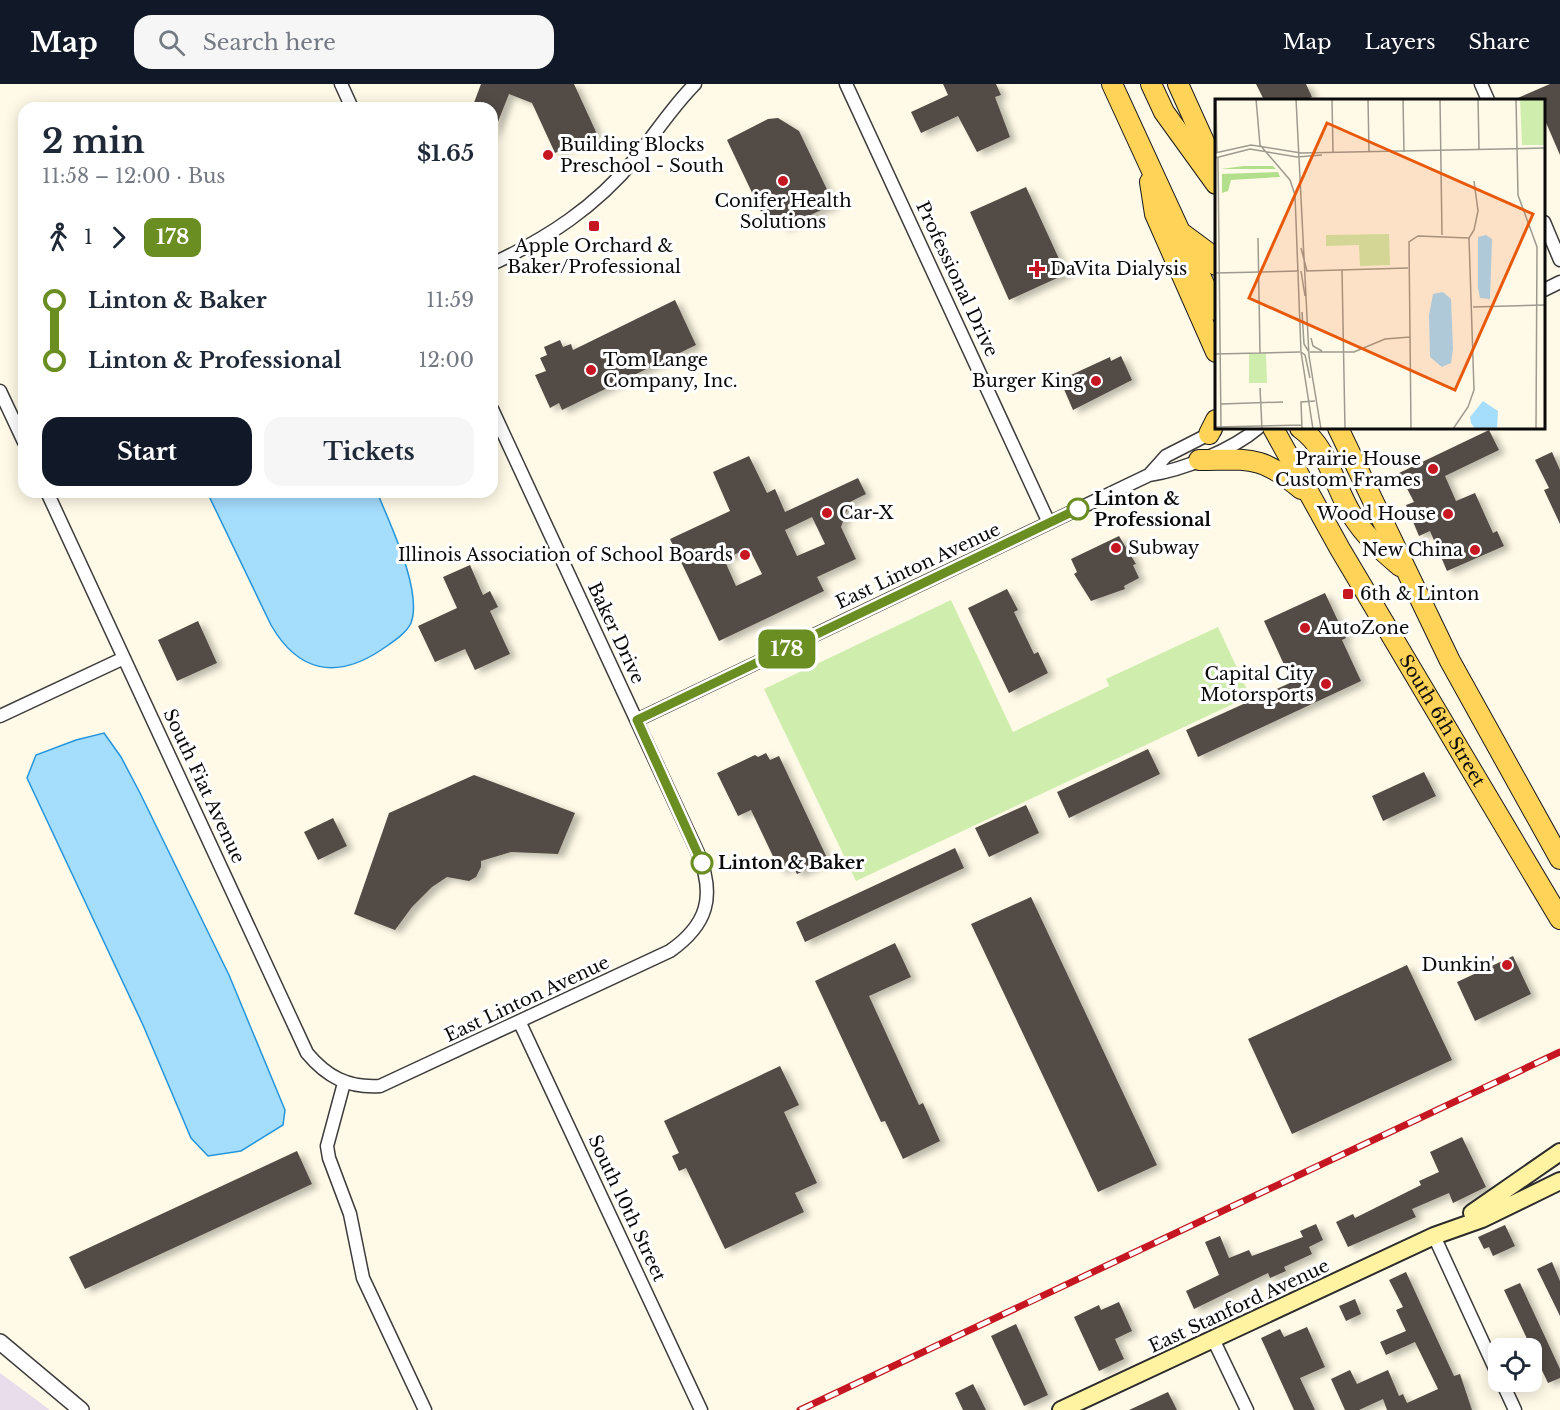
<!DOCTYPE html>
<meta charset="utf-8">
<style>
:root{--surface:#fff;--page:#f6f6f7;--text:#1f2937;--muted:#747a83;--accent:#111827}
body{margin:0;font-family:"Libre Baskerville",serif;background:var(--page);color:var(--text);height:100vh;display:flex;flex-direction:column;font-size:22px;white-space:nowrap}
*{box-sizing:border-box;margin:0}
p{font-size:20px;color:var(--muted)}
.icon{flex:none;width:33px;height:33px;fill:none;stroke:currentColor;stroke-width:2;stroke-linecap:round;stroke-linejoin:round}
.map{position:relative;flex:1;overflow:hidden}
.sheet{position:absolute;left:18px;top:18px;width:480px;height:396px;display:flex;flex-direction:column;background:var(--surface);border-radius:18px;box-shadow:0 3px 15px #0003}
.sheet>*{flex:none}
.badge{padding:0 12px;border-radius:9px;font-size:21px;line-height:39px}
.buttons{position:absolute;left:1488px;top:1254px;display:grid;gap:12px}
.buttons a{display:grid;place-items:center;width:54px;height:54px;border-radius:12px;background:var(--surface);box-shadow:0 3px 15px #0003;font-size:30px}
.map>.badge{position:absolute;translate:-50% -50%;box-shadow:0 0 0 3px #fff}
.legs{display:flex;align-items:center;gap:9px;height:66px;padding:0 24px;font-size:20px}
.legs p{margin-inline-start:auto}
.overview{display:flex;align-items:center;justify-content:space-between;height:102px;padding:0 24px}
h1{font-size:33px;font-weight:700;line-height:45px}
.action{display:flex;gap:12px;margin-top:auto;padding:12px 24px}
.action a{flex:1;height:69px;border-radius:18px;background:var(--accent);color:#fff;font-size:24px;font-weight:700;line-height:69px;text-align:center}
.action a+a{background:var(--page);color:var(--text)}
ul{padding:0 24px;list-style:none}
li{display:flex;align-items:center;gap:21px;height:60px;font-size:22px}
li i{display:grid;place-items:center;width:9px;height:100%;margin:0 8px;background:currentColor}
li i::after{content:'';width:15px;height:15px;margin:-8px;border:4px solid;border-radius:50%;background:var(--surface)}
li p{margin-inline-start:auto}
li:first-child i{background:linear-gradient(#0000 50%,currentColor 0)}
li:last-child i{background:linear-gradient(currentColor 50%,#0000 0)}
header{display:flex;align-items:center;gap:36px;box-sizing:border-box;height:84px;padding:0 30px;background:var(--accent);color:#fff}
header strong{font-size:28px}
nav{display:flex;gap:33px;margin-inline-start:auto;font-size:21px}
.search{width:420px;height:54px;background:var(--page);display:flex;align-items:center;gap:15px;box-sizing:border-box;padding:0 21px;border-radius:18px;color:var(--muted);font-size:22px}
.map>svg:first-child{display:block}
</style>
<header>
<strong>Map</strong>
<div class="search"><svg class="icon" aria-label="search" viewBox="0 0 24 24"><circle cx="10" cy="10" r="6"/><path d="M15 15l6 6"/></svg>Search here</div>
<nav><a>Map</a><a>Layers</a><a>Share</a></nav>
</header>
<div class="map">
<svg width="1560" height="1326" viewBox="0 0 1560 1326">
<defs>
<filter id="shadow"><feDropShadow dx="6" dy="3.5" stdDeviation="3" flood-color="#0004"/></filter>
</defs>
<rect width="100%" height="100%" fill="#fffae7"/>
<path fill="#e9dceb" d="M0,1289L50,1326H0Z"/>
<path fill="#cfedad" d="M951,516L1013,648L1109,602L1106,595L1218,543L1250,612L856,797L764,605Z"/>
<path fill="#a5ddfd" stroke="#2595db" stroke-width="1.5" d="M207,408H377C389,438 423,507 411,539C406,550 391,559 381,566C336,596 298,588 271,541Z
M104,649L121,673L140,709L229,891L285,1026L283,1041L241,1067L208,1072L191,1054L143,941L27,694L36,671L76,656Z"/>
<path fill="#534b45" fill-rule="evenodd" filter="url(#shadow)" d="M481,0H574L597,50L555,69L532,19L509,10L492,53V24H472Z
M943,0H996L1001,11L995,13L1010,53L977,68L958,32L921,49L911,28L948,11Z
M1256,0H1306L1312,13L1305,16H1264Z
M1550,0H1560V71L1544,34V16H1513Z
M778,34L799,47L834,120L783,144L777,131L765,136L727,56L768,35Z
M1026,103L1066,190L1009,216L970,128Z
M675,216L696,261L562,326L559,319L550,324L535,291L546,287L540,274L547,271L544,263L560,256L563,263L571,260L573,266Z
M1121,272L1132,296L1073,326L1060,296L1110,273L1111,277Z
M1489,346L1499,366L1445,392L1456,417L1475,409L1493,449L1497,447L1504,462L1447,487L1430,447L1419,452L1406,421L1414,418L1399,389Z
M1552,368L1560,386V440L1544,406L1549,404L1535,376Z
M749,372L767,409L775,405L785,428L858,394L866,410L850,418L841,443L856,475L817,493L824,507L719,557L670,455L730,427L713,388ZM812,433L825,460L797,472L785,446ZM749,464L762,490L736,502L724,475Z
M1119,452L1136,480L1133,481L1139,494L1124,502L1125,505L1091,517L1074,490L1077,488L1071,475Z
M470,481L483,511L490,507L498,523L490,527L510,570L475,586L465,565L435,578L418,542L457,524L443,493Z
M1007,505L1018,526L1014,528L1034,570L1038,568L1048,589L1009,609L968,524Z
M1325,509L1346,554L1342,556L1361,597L1198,673L1186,646L1292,598L1264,537Z
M198,537L217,579L177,597L158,556Z
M1148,665L1160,690L1069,734L1057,708Z
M766,669L770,676L779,672L828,776L797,790L792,781L780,787L751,726L738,732L717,689L755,671L758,673Z
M1424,688L1436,712L1383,737L1372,712Z
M474,691L575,729L558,770L511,768L481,777V783L476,793L469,797L447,793L432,803L412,823L395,846L354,830L389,729Z
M1026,721L1039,749L989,773L975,744Z
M333,734L347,762L318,776L304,748Z
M955,764L964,784L805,858L796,838Z
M1031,813L1157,1081L1098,1108L971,840Z
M895,859L911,893L869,912L919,1021L923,1019L940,1057L903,1075L885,1037L881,1038L815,897Z
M1513,872L1531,910L1475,937L1457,898Z
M1407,881L1452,976L1292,1050L1248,955Z
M780,982L799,1021L784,1028L817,1099L795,1109L804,1128L725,1165L686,1084L679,1087L672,1072L679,1069L664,1037Z
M1462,1053L1486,1103L1453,1119L1449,1109L1412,1125L1416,1133L1348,1163L1336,1138L1353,1130L1355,1134L1421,1101L1419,1097L1439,1088L1430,1068Z
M297,1067L312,1100L85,1205L69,1173Z
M1316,1140L1323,1156L1309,1163L1312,1170L1284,1183L1286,1187L1270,1194L1268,1189L1194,1225L1186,1207L1219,1191L1205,1158L1220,1152L1229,1174L1249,1166L1252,1172L1303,1153L1300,1147Z
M1505,1141L1515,1162L1493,1172L1489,1163L1484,1165L1478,1153Z
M1552,1178L1560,1197V1232L1537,1185Z
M1406,1188L1454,1292L1460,1290L1472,1326H1387L1383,1315L1359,1326H1345L1331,1295L1350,1286L1357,1300L1388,1286L1399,1312L1403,1310L1407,1319L1438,1305L1415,1258L1386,1271L1380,1258L1406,1247L1396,1226L1403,1223L1389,1196Z
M1520,1199L1560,1285V1294L1548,1299L1504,1206Z
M1355,1215L1361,1230L1346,1237L1339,1222Z
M1119,1218L1132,1247L1115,1255L1124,1275L1099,1287L1074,1233L1099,1221L1101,1226Z
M1016,1240L1048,1311L1024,1322L991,1252Z
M1307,1243L1325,1283L1300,1294L1315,1326H1294L1261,1254L1280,1245L1284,1253Z
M973,1300L986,1326H963L955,1309Z
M1168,1308L1177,1326H1129Z"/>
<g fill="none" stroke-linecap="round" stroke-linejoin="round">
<g stroke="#3d3d3d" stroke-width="15">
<path id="minor" d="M341,0L352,24
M846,0L1049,439
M1481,0L1488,16
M1544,138L1560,176
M492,180C548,154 595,123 635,75C655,50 672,23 695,0
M1544,206L1560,198
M0,307L24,358
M1149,391L1166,372L1215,347
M47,408L307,969C327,993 348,1004 380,1002L670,867C707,841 716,813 698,769L492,325
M0,632L124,574
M637,636L1149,391C1183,386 1232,366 1258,344
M520,939L701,1326
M344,999L327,1062L329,1074L350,1130L363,1194L425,1326
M1434,1152L1498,1291
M1213,1255L1247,1326
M1502,1298L1515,1326"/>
</g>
<g stroke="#3d3d3d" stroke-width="18">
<path id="tertiary" d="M0,1258L81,1326"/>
</g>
<g stroke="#2c2c2c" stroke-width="20">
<path id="secondary" d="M1472,1129L1560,1068
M1061,1326L1434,1152L1482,1135L1560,1097"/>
</g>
<g stroke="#1b1b1b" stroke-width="22">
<g id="primary">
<path d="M1112,0L1216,226"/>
<path d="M1151,0L1164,28L1216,100"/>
<path d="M1178,0L1216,84"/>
<path d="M1150,98L1155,130L1216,268"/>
<path d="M1183,150L1210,170L1216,181"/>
<path id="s1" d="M1273,344L1340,465L1560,835"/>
<path d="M1300,344C1329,364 1334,403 1352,431C1365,452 1381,466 1400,482"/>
<path d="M1338,344L1450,577L1560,775"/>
<path d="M1209,350L1216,336"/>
<path d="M1199,376C1249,376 1260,370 1301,405"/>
</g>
</g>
<use href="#minor" stroke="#fff" stroke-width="12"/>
<use href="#tertiary" stroke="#fff" stroke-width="15"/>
<use href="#secondary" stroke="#fff3a2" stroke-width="16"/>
<use href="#primary" stroke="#ffd357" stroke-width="20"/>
<g stroke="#c61621" stroke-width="7">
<path id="rail" d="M800,1326L1560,968"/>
</g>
<use href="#rail" stroke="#fff" stroke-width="4.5" stroke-dasharray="14" stroke-linecap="butt"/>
</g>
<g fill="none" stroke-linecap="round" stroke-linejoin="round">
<g stroke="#fff" stroke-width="14">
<path id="line-1" d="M702,779L637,636L1078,425"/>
</g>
<use href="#line-1" stroke="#6b8e23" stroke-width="9"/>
</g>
<g fill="#c61621" stroke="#fff" stroke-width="2">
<circle cx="548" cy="71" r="6"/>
<circle cx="783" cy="97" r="6"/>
<rect x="588" y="136" width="12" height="12" rx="3"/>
<path d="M1034 176h6v6h6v6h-6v6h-6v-6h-6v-6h6z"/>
<circle cx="591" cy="286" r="6"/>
<circle cx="1096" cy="297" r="6"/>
<circle cx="1433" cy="385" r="6"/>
<circle cx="827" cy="429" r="6"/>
<circle cx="1448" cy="430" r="6"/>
<circle cx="1116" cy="464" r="6"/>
<circle cx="1475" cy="466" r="6"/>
<circle cx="745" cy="471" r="6"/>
<rect x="1342" y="504" width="12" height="12" rx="3"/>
<circle cx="1305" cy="544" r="6"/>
<circle cx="1326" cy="600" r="6"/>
<circle cx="1507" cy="881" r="6"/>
</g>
<g fill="#fff" stroke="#6b8e23" stroke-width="3">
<circle cx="1078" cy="425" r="10"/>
<circle cx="702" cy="779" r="10"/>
</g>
<g text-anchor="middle" stroke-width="6" stroke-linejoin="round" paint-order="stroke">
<g font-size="18" fill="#0a0a0a" stroke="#fff" text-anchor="start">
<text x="560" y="67">Building Blocks<tspan x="560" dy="21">Preschool - South</tspan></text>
<text x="783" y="123" text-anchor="middle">Conifer Health<tspan x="783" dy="21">Solutions</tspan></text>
<text x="594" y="168" text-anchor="middle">Apple Orchard &amp;<tspan x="594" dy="21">Baker/Professional</tspan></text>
<text x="1050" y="191">DaVita Dialysis</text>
<text x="603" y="282">Tom Lange<tspan x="603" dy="21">Company, Inc.</tspan></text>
<text x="1084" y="303" text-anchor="end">Burger King</text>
<text x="1421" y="381" text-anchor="end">Prairie House<tspan x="1421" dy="21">Custom Frames</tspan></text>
<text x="839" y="435">Car-X</text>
<text x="1436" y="436" text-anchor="end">Wood House</text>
<text x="1128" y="470">Subway</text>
<text x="1463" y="472" text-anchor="end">New China</text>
<text x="733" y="477" text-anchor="end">Illinois Association of School Boards</text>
<text x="1360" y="516">6th &amp; Linton</text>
<text x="1317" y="550">AutoZone</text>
<text x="1314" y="596" text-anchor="end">Capital City<tspan x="1314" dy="21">Motorsports</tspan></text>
<text x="1495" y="887" text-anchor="end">Dunkin'</text>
</g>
<g font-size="18" fill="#0a0a0a" stroke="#fff">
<text transform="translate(957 195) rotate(65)" y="6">Professional Drive</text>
<text transform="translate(918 482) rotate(-25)" y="6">East Linton Avenue</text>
<text transform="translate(616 549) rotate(65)" y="6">Baker Drive</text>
<text dy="6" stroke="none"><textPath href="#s1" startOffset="338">South 6th Street</textPath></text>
<text transform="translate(204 702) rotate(65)" y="6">South Fiat Avenue</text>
<text transform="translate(527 915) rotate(-25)" y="6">East Linton Avenue</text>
<text transform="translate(627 1124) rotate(65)" y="6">South 10th Street</text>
<text transform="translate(1239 1222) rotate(-25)" y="6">East Stanford Avenue</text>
</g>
<g font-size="18" font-weight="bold" fill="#0a0a0a" stroke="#fff" text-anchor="start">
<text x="1094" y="421">Linton &amp;<tspan x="1094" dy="21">Professional</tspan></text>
<text x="718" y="785">Linton &amp; Baker</text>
</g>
</g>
<g transform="translate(1215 15)">
<rect width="330" height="330" fill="#fffae7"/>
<path d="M305,0H330V46H307ZM174,135L175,166L145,167L144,146L111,147V136ZM34,255H51L52,284H34Z" fill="#cfedad"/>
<path d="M28,67H58L61,70H6ZM63,73L65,78L16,81L13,92L7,94V75Z" fill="#b2df8b"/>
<path d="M271,136L277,140L275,200L265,199L263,189V138ZM228,193L236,200L238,250L236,264L227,268L215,258L214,216L218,195ZM268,302L283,312L282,330H260L256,324L255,318Z" fill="#a5ddfd"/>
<path fill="none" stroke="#9d9a8f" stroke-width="1.5" d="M1,0L2,53M41,0L45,46L75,81L80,96L86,253L98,330M81,0L94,257L106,330M117,0L118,53M153,0L154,53M188,0L189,53M225,0L227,136M263,0L264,50M301,0L303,96L322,148L321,330M0,54L36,46L86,54L330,49M0,59L35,50L82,58L107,56M3,59L6,330M43,139L45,254M254,139L259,131L263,112L259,82M86,149L92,172M127,171L130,330M86,172L90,197M91,172L193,169M0,174L84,172M258,208L330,206M87,213L89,245L94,253M96,239L98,247L107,252M86,253L90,256L95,279M95,253H139L170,240L195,238M0,255L85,253M45,289L47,330M6,305L68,303M0,328L87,326M87,330L86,303L100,302M196,330L194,143L203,137L254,139M238,330L253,308L259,291L254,139"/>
<path fill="#e8590c" fill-opacity="0.15" stroke="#e8590c" stroke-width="3" d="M112,24L318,115L240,291L34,199Z"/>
<rect width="330" height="330" fill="none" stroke="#0a0a0a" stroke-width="3"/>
</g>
</svg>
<div class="buttons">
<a><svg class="icon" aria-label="locate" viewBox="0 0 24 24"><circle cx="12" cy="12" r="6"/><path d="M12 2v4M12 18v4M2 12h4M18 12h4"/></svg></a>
</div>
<b class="badge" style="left:787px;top:565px;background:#6b8e23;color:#fff">178</b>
<section class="sheet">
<div class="overview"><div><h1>2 min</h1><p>11:58 – 12:00 · Bus</p></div><b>$1.65</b></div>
<div class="legs"><svg class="icon" aria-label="walk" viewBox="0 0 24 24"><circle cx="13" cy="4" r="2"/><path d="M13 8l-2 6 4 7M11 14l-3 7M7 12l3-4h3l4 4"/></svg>1<svg class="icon" aria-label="forward" viewBox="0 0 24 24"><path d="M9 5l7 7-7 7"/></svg><b class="badge" style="background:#6b8e23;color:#fff">178</b></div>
<ul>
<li><i style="color:#6b8e23"></i><b>Linton &amp; Baker</b><p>11:59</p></li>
<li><i style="color:#6b8e23"></i><b>Linton &amp; Professional</b><p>12:00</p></li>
</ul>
<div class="action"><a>Start</a><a>Tickets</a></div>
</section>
</div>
